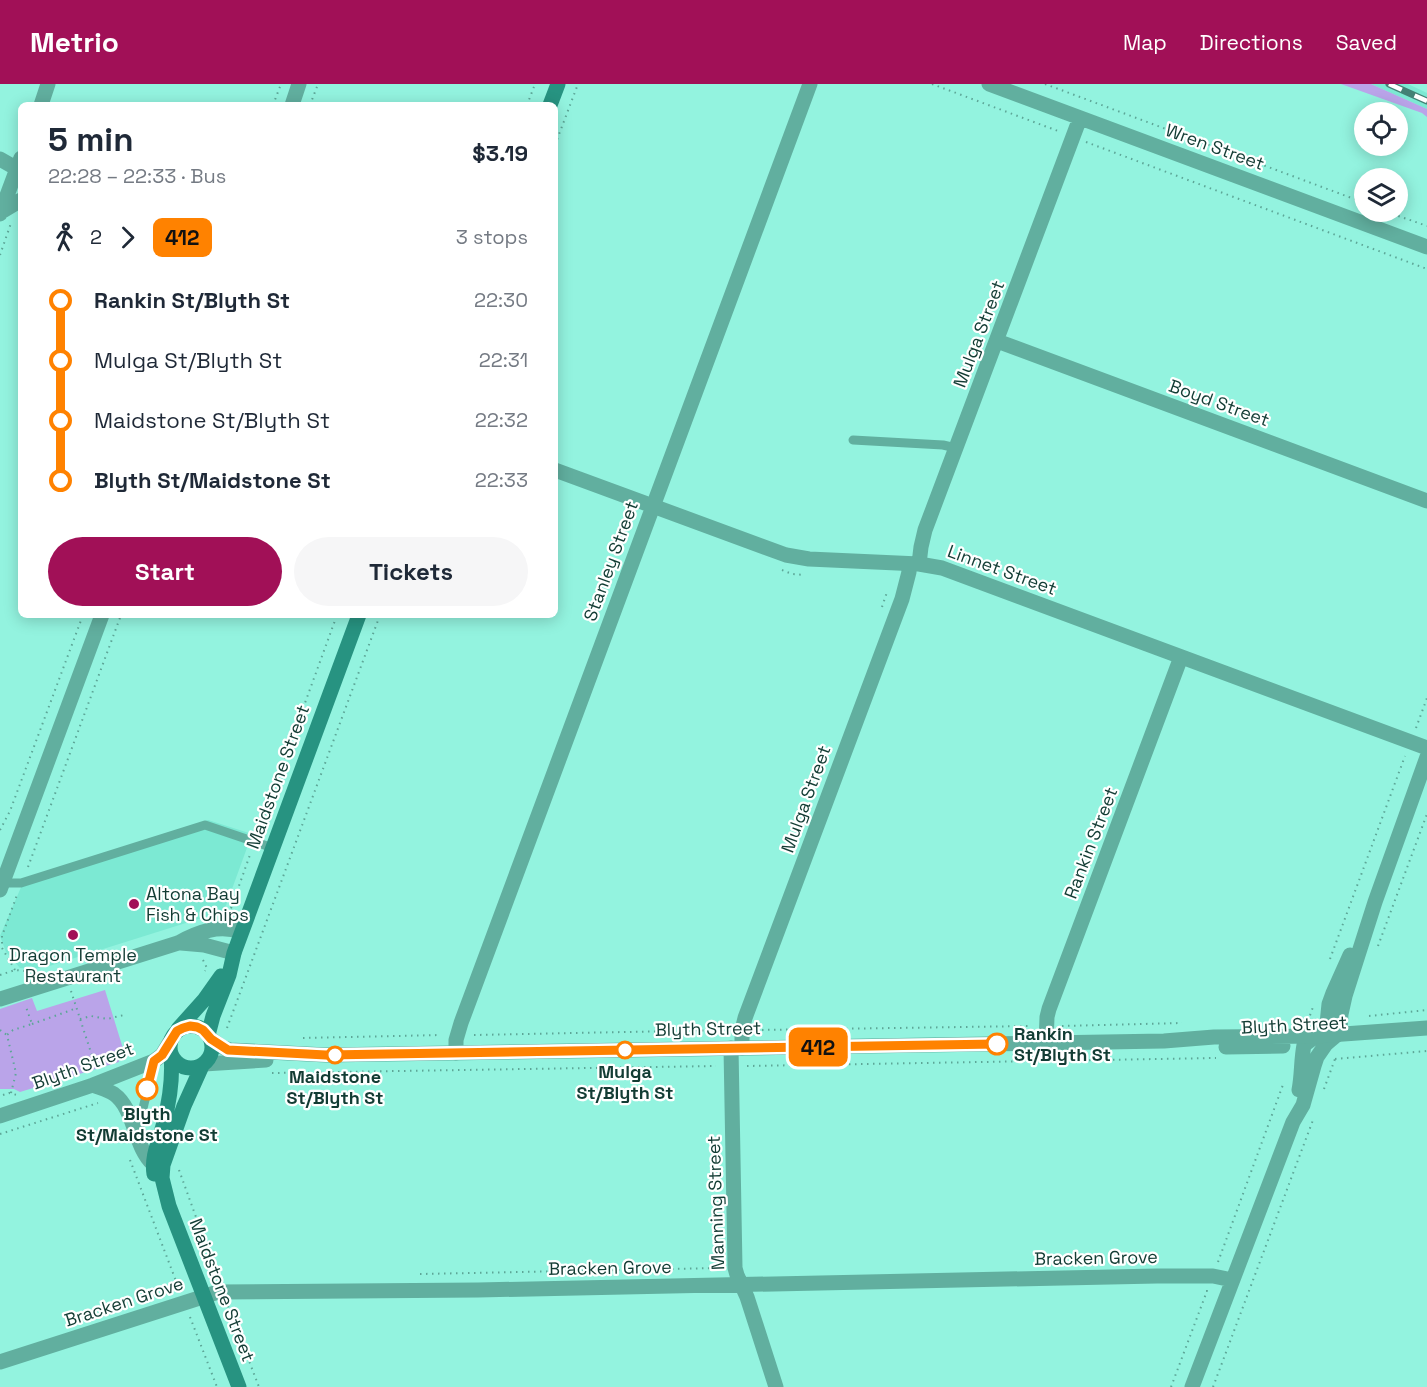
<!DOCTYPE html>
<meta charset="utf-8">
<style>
:root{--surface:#fff;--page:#f6f6f7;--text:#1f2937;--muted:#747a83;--accent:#a11057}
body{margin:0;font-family:"Space Grotesk",sans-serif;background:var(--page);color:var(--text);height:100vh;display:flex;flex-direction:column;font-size:22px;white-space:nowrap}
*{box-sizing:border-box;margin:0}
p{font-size:20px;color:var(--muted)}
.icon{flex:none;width:33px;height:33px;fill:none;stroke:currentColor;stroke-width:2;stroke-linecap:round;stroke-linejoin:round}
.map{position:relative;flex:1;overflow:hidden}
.side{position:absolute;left:18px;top:18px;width:540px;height:516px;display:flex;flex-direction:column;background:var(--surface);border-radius:9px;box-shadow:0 3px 15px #0003}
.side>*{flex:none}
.badge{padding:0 12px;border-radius:9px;font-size:21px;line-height:39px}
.buttons{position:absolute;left:1354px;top:18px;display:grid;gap:12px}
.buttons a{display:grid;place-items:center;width:54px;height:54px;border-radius:50%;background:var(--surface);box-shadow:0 3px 15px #0003;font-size:30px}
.map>.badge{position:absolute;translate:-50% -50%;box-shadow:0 0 0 3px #fff}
.legs{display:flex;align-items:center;gap:9px;height:66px;padding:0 30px;font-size:20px}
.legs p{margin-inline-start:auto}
.summary{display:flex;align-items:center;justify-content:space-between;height:102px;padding:0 30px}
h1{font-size:33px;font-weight:700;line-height:45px}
.button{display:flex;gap:12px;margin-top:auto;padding:12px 30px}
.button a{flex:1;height:69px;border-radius:36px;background:var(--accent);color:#fff;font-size:24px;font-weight:700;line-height:69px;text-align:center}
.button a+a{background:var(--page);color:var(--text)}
ul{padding:0 30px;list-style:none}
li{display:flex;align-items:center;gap:21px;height:60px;font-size:22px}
li i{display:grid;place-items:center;width:9px;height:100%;margin:0 8px;background:currentColor}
li i::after{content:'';width:15px;height:15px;margin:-8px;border:4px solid;border-radius:50%;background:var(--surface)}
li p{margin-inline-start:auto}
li:first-child i{background:linear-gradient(#0000 50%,currentColor 0)}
li:last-child i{background:linear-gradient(currentColor 50%,#0000 0)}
header{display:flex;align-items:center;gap:36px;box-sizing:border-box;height:84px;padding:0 30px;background:var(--accent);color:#fff}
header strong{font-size:28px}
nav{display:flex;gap:33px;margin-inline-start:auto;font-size:21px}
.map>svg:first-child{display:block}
</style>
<header>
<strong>Metrio</strong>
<nav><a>Map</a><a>Directions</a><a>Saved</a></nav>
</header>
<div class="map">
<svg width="1427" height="1303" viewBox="0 0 1427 1303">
<rect width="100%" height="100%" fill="#93f3df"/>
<path fill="#7ce9d3" d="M1371,0H1408L1427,9V25Z
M208,736L252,750L224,827L46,883L33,885L20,884L6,868L0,852L25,794Z"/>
<path fill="#baa4e9" d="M1341,0H1371L1427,25V33L1422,29Z
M105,906L125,971L118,973L119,978L20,1008L14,1005H0V925L32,914L37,927Z"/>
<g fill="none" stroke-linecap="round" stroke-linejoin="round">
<path stroke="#5da697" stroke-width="2" stroke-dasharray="1.5 4.5" stroke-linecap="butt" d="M932,0L1058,47
M1045,0L1365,119
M273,21L281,0
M310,21L318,0
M527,21L535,0
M1086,58L1427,185
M555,61L578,0
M1387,128L1427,142
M0,171L11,139
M782,486L792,490L805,491
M882,523L887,508
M1416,644L1427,614
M0,746L10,727L83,531
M258,748L337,531
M28,783L121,531
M229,830L251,768
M1378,862L1427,730
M1330,875L1405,672
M203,876L207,884L205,887
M15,886L2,864V852L17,811
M0,891L15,886L35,888
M71,907L96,984
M1369,932L1427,926
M80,935L91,932L107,935L124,931
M1308,937L1313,923
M32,940L77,924
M1062,942L1182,939
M227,944L380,531
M0,946L7,951
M756,946L1032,942
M474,951L726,946
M303,954L441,951
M1335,975L1427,967
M747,982L1216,974
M272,989L716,982
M1324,1005L1335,975H1334
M11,1009L16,989L7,951L13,946L32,940L26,923
M3,1011L9,1009L17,1011
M0,1050L98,1019
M130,1076L179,1205
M179,1086L218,1194
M1218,1178L1284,998
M420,1190L720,1184
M228,1222L259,1303
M190,1233L217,1303
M1171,1303L1207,1207H1206
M1213,1303L1313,1036"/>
<path stroke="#61af9f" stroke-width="9" d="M853,356L943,361L956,364
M3,799H21L205,741L273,764
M139,1048L141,1033L154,977"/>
<path stroke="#61af9f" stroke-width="15" d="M989,0L1427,163
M41,21L48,0
M292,21L299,0
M0,75L21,87
M1,128L21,116
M0,130L21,74
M997,257L1427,417
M555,386L786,471L809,475L919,480L942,484L1427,664
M919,480L921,463L925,446L1080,34
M0,806L102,531
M181,859L204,861L234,869
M0,915L178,859C198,848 219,840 241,848
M1046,960L1047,933L1049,925L1181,573
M731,964L735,1184L737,1191L747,1213L776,1303
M742,964V946L745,934L902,515L909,488L908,480
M456,969V956L461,939L810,0
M93,1001C100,1004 108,1006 114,1010C135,1025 134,1063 153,1080
M1299,1006C1302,991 1301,976 1304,961L1324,946L1327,940L1329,920L1333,909L1350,871
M0,1032L93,1001L154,977L162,971L171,956
M0,1278L218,1208L478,1206L1157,1192H1213L1232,1196
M1192,1303L1293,1038L1303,1021L1314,982L1317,973L1326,960L1339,949L1340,946L1341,930L1345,912L1375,818L1427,673"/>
<path stroke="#61af9f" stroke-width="15" d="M211,955L222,963L230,966L326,971L1164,957L1214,953L1316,952L1427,944
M1226,963L1283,962
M204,980L266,976"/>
<path stroke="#279381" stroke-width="15" d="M550,21L558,0
M170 963a21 21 0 1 1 42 0a21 21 0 1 1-42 0Z
M178,945L204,916L221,892
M208,951L213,932L229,891L234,869L359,531
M202,982L184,1022L163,1081L162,1094L169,1122L239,1303
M154,1090C151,1072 160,1055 164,1038C170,1015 173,994 171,971"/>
<g stroke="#438175" stroke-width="7">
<path id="rail" d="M1389,0L1427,17"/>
</g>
<use href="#rail" stroke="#fff" stroke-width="4.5" stroke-dasharray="14" stroke-linecap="butt"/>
</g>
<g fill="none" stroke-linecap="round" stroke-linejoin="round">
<g stroke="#fff" stroke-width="14">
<path id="line-1" d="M147,1005L154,977L162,971L177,947L183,944L190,942L197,943L203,946L211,955L228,966L326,971L997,960"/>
</g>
<use href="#line-1" stroke="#ff8200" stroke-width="9"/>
</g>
<g fill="#a11057" stroke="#fff" stroke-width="2">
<circle cx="134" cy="820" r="6"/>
<circle cx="73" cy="851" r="6"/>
</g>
<g fill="#fff" stroke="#ff8200" stroke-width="3">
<circle cx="997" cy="960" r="10"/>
<circle cx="625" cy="966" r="8"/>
<circle cx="335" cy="971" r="8"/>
<circle cx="147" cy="1005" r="10"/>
</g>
<g text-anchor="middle" stroke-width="4.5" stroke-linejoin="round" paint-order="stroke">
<g font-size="18" fill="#123c34" stroke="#fff">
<text transform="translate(1215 63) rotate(20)" y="6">Wren Street</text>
<text transform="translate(979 250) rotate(-69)" y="6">Mulga Street</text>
<text transform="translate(1219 319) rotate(20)" y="6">Boyd Street</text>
<text transform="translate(611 477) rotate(-70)" y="6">Stanley Street</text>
<text transform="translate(1002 486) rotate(20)" y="6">Linnet Street</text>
<text transform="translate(278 693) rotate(-70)" y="6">Maidstone Street</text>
<text transform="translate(806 715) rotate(-70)" y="6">Mulga Street</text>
<text transform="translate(1091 759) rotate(-69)" y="6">Rankin Street</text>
<text transform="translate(1294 941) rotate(-3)" y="6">Blyth Street</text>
<text transform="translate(708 945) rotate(-1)" y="6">Blyth Street</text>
<text transform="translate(83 982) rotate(-20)" y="6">Blyth Street</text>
<text transform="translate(716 1119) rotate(-92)" y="6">Manning Street</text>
<text transform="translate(1096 1174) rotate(-1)" y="6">Bracken Grove</text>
<text transform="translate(610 1184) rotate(-1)" y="6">Bracken Grove</text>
<text transform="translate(222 1206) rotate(69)" y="6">Maidstone Street</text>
<text transform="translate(124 1218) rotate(-18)" y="6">Bracken Grove</text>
</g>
<g font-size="18" fill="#123c34" stroke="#fff" text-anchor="start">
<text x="146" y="816">Altona Bay<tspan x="146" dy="21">Fish &amp; Chips</tspan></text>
<text x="73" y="877" text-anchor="middle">Dragon Temple<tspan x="73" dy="21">Restaurant</tspan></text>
</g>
<g font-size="18" font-weight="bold" fill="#123c34" stroke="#fff">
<text x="1014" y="956" text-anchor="start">Rankin<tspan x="1014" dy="21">St/Blyth St</tspan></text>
<text x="625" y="994">Mulga<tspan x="625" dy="21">St/Blyth St</tspan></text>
<text x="335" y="999">Maidstone<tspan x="335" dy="21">St/Blyth St</tspan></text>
<text x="147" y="1036">Blyth<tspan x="147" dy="21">St/Maidstone St</tspan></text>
</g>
</g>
</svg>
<div class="buttons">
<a><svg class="icon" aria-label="locate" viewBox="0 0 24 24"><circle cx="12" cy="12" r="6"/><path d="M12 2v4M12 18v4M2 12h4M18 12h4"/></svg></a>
<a><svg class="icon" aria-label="layers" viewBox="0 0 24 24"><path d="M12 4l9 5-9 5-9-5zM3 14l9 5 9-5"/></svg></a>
</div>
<b class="badge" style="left:818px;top:963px;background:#ff8200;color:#111">412</b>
<section class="side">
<div class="summary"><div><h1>5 min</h1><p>22:28 – 22:33 · Bus</p></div><b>$3.19</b></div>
<div class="legs"><svg class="icon" aria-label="walk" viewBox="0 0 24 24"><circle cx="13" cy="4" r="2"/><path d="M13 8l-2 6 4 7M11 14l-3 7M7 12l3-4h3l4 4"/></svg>2<svg class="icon" aria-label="forward" viewBox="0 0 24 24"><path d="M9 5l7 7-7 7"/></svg><b class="badge" style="background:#ff8200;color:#111">412</b><p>3 stops</p></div>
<ul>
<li><i style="color:#ff8200"></i><b>Rankin St/Blyth St</b><p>22:30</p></li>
<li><i style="color:#ff8200"></i><span>Mulga St/Blyth St</span><p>22:31</p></li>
<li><i style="color:#ff8200"></i><span>Maidstone St/Blyth St</span><p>22:32</p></li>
<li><i style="color:#ff8200"></i><b>Blyth St/Maidstone St</b><p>22:33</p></li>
</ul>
<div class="button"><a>Start</a><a>Tickets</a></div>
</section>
</div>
